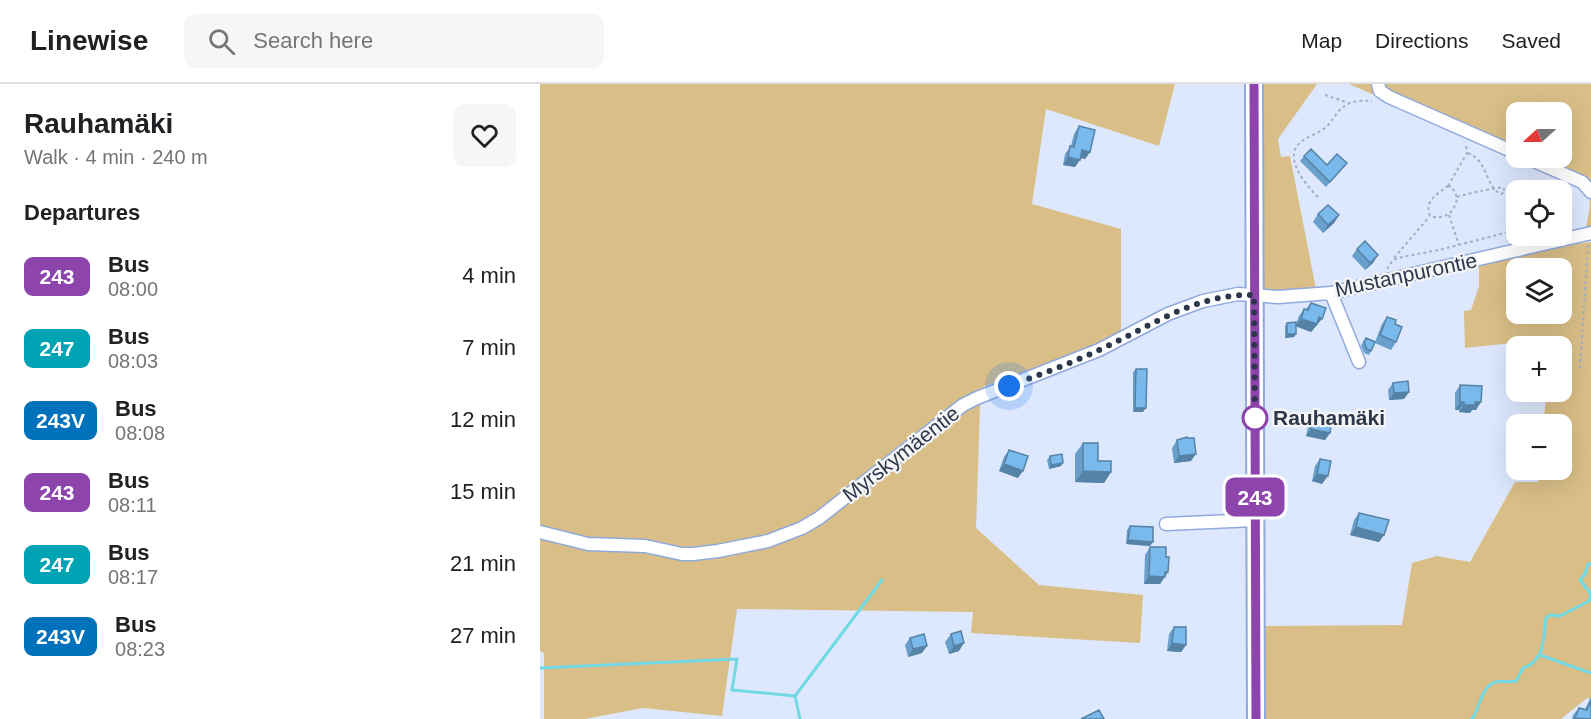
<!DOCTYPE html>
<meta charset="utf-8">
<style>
:root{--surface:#fff;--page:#f6f6f6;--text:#202124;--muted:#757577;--line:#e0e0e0}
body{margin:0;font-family:Arial,sans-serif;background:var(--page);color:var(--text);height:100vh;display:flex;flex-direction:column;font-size:22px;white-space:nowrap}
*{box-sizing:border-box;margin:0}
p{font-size:20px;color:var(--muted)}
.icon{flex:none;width:33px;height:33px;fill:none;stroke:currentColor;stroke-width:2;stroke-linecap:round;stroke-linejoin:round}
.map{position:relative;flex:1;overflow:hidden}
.details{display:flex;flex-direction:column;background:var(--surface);width:540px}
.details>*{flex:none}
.badge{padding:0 12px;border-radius:9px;font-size:21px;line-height:39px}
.needle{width:39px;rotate:249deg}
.fabs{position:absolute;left:966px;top:18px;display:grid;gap:12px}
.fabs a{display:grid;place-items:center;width:66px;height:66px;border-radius:12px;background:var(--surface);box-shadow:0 6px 24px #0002;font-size:30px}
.you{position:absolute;width:30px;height:30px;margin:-15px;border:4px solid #fff;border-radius:50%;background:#1a73e8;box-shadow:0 0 0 9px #1a73e833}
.map>.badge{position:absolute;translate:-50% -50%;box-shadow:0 0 0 3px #fff}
h2{padding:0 24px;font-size:22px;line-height:54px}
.round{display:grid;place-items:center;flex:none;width:63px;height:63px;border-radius:12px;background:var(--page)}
.headline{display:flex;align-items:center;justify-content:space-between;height:102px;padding:0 24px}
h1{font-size:28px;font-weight:800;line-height:45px}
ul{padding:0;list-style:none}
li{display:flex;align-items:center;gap:18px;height:72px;padding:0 24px}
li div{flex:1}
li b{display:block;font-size:22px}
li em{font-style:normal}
li .badge{min-width:66px;font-weight:700;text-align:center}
header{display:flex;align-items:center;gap:36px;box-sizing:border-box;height:84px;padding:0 30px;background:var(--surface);border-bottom:2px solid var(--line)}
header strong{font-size:28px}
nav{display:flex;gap:33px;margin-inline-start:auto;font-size:21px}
.search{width:420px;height:54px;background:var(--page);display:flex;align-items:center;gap:15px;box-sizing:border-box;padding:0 21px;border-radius:12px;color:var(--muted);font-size:22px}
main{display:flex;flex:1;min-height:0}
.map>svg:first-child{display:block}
</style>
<header>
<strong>Linewise</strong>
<div class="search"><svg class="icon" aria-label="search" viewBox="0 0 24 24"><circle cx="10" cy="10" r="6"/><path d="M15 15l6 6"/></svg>Search here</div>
<nav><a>Map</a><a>Directions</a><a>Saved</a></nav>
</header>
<main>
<section class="details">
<div class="headline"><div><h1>Rauhamäki</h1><p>Walk · 4 min · 240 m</p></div><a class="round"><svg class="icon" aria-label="heart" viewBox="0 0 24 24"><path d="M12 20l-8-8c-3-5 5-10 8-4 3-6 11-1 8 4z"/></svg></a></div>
<h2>Departures</h2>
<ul>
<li><span class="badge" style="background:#8e44ad;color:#fff">243</span><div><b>Bus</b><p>08:00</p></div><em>4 min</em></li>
<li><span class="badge" style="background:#00a3b4;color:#fff">247</span><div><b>Bus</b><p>08:03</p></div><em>7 min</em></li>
<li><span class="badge" style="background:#0072bc;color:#fff">243V</span><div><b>Bus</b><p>08:08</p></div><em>12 min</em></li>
<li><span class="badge" style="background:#8e44ad;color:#fff">243</span><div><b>Bus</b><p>08:11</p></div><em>15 min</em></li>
<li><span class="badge" style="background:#00a3b4;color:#fff">247</span><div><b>Bus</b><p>08:17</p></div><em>21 min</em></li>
<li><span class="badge" style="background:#0072bc;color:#fff">243V</span><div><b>Bus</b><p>08:23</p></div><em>27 min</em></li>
</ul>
</section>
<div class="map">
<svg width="1051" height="635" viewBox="0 0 1051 635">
<rect width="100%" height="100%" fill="#dde8fe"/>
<path fill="#d9be87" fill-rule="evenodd" d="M0,0H635L619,62L506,25L492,120L581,145V251L443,303L440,322L436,444L499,501L603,511L600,559L431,549L433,528L197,525L182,632L103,624L45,635H4V569L0,567Z
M720,0H777L738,55L741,73L750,72L776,205L734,209L726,207L720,197Z
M809,0H1051V144L1045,146C1048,136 1051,122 1049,112C1042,95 995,81 978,74H1022V28H976V73Z
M1051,158V616L1047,614L1021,635H725V542L862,541L872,479L897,472L930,478L975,398H998L999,386H1022V340H1003L1007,308H1022V262H1011V255L925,264L924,227L931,226L939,202V180L1027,161ZM976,184H1022V230H976Z"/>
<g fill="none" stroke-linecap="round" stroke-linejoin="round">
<path stroke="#70d9e4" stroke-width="3" d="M1000,571L1051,589
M0,584L197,575L192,606L255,612L260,635
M255,612L342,496
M932,635C940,624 941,602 956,598C963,596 969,599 976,597L983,584C1006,576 1003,554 1006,534L1010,531L1020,532L1049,517L1051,510L1040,496L1045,490L1048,480H1051"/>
<g stroke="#90a9dd" stroke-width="15">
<path id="minor" d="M838,0L840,7L849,13L976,69
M987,74L1042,98L1051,108
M791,209L819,278
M626,440L715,436
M0,448L48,460L105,462L142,470H153L178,467L228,457L262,444L279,434L423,321L437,314L559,266L628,230L663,217L698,210L738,213L791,209L1051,149"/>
</g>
<g stroke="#90a9dd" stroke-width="20">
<path id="major" d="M714,0L716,635"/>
</g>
<path stroke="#a3aec3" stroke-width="2" stroke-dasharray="3 3" stroke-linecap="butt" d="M785,11L809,19
M908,102L927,69L926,60
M908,102L912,103L917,113C916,127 905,137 890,132C884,117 897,110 908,102Z
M778,113C766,101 741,72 762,57C769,52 779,49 786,43C791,39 794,33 798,28C807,17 819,16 832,17
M917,113C932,108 947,106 963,103L965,108L961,110C945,103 948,75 927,69
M909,131L919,161
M1022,132L1024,130
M854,174L889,133
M847,185L853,176L862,173L899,166L976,146
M1040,284L1048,161"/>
<use href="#minor" stroke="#fff" stroke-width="12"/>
<use href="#major" stroke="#fff" stroke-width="16"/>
</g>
<path fill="#699fcb" d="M539,42L550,68L545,75L540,74L535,83L523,81L525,70L531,62L534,50Z
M764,72L787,81L807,79L786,103L760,77Z
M778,130L799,131L794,139L783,149L773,138Z
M817,165L833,179L825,186L812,172Z
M771,219L777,242H776L771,248L756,242V250L754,253L745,254V242L747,239L756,240L759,232L764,225H766Z
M847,233L855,240L856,258L851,266L835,259L829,271L824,269L821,262L823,258L826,254L835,258L842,240Z
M596,285L603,328H593V288Z
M853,299L869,308L864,315L849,316L848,306Z
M920,301L936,326H932L930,329L919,328V326H915V309Z
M773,336L790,349L785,356L766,352L768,343Z
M647,354L651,377L634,379L632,364L637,356Z
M543,359L558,377L571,388L564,399L535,398V370Z
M469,366L478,394L459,387L464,373Z
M510,372L521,382L509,385L507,376Z
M780,375L782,400L772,397L775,382Z
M819,429L844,451L839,458L810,451L814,436Z
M590,442L610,462L586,460L587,446Z
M610,463L626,473L628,488L620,500H604L605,471Z
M634,543L646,561L641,568L627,567L629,550Z
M411,550L419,567L409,570L405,558Z
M370,554L382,569L368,573L365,561Z
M1051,613V635H1032L1033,631L1039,624L1045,625Z"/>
<path fill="#5582a5" d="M542,66L550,68L545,75L537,73Z
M528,73L540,76L535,83L523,81Z
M799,131L794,139L783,149L788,141Z
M838,171L833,179L825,186L830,179Z
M779,233L782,235L771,248L755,242L761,235Z
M747,250H756L754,253L745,254Z
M869,308L864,315L849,316L854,309Z
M920,318H924L919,326H915Z
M935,318H941L936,326H932L930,329L919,328L924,321Z
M595,324H606L603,328H593Z
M771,345L790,349L785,356L766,352Z
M656,370L651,377L634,379L639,372Z
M523,379L521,382L509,385L511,381Z
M464,380L483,387L478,394L459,387Z
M983,386H996L994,389L981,387Z
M543,387L571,388L564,399L535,398Z
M777,390L788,392L782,400L772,397Z
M816,443L844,451L839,458L810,451Z
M588,456L613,458L610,462L586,460Z
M625,488H628L620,500H604L609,492Z
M424,559L419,567L409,570L414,562Z
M632,559L646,561L641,568L627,567Z
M387,562L382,569L368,573L373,565Z"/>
<path fill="#7ab9ec" stroke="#5582a5" stroke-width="1.5" d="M539,42L555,46L550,68L542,66L540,76L528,73L530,62L534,63Z
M771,65L787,81L797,70L807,79L790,98L764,72Z
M788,121L799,131L788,141L778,130Z
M825,157L838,171L830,179L817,165Z
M771,219L786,224L782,235L779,233L777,240L761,235L764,225L768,226Z
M847,233L856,236L855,240L862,243L856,258L840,251Z
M756,238V250H747V239Z
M826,254L835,258L831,267L827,265L824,258Z
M596,285H607L606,324H595Z
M868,297L869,308L854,309L853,299Z
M920,301L942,302L941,318H935V321H924V318H920Z
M773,336L791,340L790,349L771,345Z
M647,353V354H654L656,370L639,372L637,356Z
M543,359H558V377H571V388L543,387Z
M469,366L488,372L483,387L464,380Z
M522,370L523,379L511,381L510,372Z
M780,375L791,377L788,392L777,390Z
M819,429L849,436L844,451L816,443Z
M590,442L613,443V458L588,456Z
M610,463H626V473H629L628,488H625V493L609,492Z
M634,543H646V561L632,559Z
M421,547L424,559L414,562L411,550Z
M384,550L387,562L373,565L370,554Z
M1051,616V635L1035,634L1039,624L1047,626Z
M559,626L564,635H541Z"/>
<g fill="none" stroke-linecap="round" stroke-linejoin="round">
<g stroke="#fff" stroke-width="14">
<path id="line" d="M714,0L716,635"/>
</g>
<use href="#line" stroke="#8e44ad" stroke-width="9"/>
<path stroke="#2d374c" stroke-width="6" stroke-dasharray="0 10.8" d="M469,302C499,291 530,280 559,266C610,243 656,209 714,211L715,344V334"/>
</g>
<circle fill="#fff" stroke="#8e44ad" stroke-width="3" cx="715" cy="334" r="12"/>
<g text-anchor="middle" stroke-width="4.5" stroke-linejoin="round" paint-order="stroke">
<g font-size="21" fill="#2d374c" stroke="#f5f5f5">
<text transform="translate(866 191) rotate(-12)" y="7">Mustanpurontie</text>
<text transform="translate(361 370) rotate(-38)" y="7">Myrskymäentie</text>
</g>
<g font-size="21" font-weight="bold" fill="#2d374c" stroke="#f5f5f5" text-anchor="start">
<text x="733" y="341">Rauhamäki</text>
</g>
</g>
</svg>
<div class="fabs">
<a><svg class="needle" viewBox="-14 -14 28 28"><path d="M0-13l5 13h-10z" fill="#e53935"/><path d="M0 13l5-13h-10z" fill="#757577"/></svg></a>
<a><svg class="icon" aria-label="locate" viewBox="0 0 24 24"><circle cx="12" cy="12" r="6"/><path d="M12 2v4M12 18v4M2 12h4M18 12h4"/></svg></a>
<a><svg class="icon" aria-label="layers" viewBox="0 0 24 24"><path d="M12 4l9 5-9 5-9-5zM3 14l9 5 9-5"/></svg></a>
<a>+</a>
<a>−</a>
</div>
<div class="you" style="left:469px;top:302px"></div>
<b class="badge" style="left:715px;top:413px;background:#8e44ad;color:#fff">243</b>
</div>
</main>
